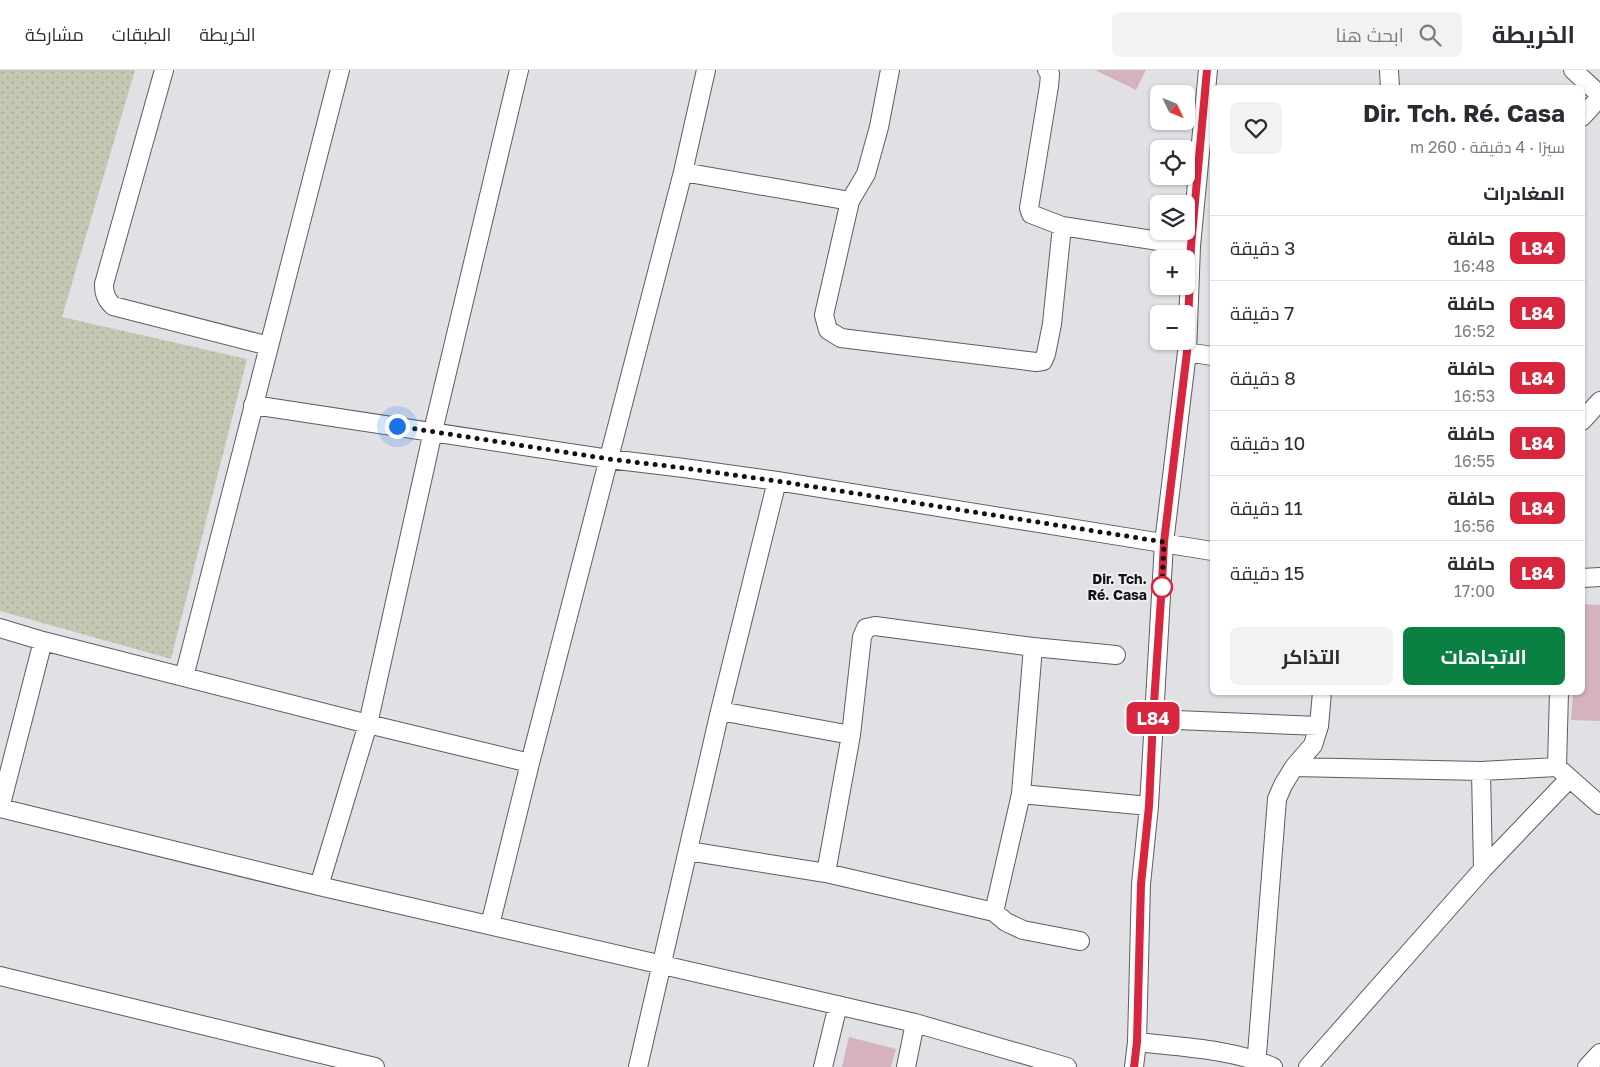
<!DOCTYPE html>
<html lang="ar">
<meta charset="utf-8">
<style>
:root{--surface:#fff;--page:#f2f2f3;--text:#2b2b33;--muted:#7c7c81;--line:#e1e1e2;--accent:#0b8043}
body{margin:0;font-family:"Golos Text",Cairo,sans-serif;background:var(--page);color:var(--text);direction:rtl;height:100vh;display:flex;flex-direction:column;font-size:19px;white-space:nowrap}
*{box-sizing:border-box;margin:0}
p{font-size:16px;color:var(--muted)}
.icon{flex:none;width:28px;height:28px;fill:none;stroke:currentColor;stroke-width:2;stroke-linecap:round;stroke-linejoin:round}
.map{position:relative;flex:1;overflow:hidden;direction:ltr}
.side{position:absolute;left:1210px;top:15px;width:375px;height:610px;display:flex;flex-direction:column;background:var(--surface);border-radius:8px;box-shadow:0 1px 4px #0004;direction:rtl}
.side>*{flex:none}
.badge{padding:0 10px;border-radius:8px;font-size:18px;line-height:32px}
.needle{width:32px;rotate:133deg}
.fabs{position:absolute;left:1150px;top:15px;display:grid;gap:10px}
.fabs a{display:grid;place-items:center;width:45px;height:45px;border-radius:8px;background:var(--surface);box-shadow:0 1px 4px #0004;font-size:25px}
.you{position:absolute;width:25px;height:25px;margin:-12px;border:4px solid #fff;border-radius:50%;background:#1a73e8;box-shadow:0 0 0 8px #1a73e833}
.map>.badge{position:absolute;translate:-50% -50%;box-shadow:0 0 0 2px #fff}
h2{padding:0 20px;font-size:19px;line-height:45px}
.round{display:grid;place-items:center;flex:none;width:52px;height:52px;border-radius:8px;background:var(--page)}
.head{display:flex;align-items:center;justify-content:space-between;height:85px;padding:0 20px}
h1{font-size:24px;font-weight:700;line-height:38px}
.button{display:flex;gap:10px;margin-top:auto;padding:10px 20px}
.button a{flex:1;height:58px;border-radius:8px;background:var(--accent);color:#fff;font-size:20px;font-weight:700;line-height:58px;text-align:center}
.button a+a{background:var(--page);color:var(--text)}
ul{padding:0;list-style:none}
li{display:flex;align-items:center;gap:15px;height:65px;padding:0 20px;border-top:1px solid var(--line)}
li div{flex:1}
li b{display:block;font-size:19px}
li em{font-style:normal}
li .badge{min-width:55px;font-weight:700;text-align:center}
header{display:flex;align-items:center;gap:30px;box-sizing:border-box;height:70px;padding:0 25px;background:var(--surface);border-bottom:1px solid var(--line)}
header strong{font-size:24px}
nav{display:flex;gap:28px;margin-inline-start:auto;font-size:18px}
.search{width:350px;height:45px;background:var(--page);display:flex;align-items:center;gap:12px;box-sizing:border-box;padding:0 18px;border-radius:8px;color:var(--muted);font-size:19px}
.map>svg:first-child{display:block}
</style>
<header>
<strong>الخريطة</strong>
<div class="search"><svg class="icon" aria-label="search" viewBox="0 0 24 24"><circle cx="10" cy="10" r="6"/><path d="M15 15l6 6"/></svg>ابحث هنا</div>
<nav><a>الخريطة</a><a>الطبقات</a><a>مشاركة</a></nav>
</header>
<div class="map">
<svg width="1600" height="997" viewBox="0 0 1600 997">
<defs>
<pattern id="grass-dots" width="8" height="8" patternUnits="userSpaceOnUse" patternTransform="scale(1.25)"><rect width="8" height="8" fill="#c2c8b2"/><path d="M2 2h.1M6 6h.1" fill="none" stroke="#a6ab98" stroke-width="1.8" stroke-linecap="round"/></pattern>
</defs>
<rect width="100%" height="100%" fill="#e0e0e5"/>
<path fill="url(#grass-dots)" d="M0,0H135L62,247L247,289L171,589L0,541Z"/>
<path fill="#d4b3be" d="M1095,0H1146L1136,20Z
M1582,534L1600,535V651L1571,650L1573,622H1582Z
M849,967L896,979L891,997H842Z"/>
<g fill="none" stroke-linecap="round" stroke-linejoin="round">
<g stroke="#5d5d61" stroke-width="20">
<path id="street" d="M164,0L104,214C104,224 106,229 113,236L269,276
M890,0L879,57L866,104L850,131L824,245L828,260L841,268L1036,292L1043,291L1046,284L1052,254L1062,156
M1047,0L1050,4L1049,16L1029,138L1031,144L1062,156L1191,176
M1389,0L1390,18
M1573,0L1600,25
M1582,47L1600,27
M683,102L850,131
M1187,282L1212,286
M253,335L609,389L684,398L777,411L1212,481
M1582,351L1600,331
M1582,508L1600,507
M0,558L43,571L368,654L530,693
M184,607L340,0
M1559,622L1557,697L1600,735
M720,641L851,665
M1153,649L1319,656
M1294,697L1481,701L1557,697
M1481,701L1483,799
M1021,724L1149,736
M0,738L319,816L915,953L1067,997
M0,738L43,571
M688,781L826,803L994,842L1006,852L1023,860L1080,871
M826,803L851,665L862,567L866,558L875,556L1033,577L1116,585
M319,816L368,654L433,361L519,0
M994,842L1021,724L1033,577
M490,855L530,693L683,102L706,0
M0,906L375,997
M1137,972C1181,977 1232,979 1273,997
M638,997L720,641L777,411
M823,997L838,935
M906,997L915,953
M1134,997L1137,972L1141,814L1149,736L1164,473L1187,282L1191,176L1208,0
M1256,997L1277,729L1283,715L1294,697L1313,675L1319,656L1322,622
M1308,997L1483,799L1569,709
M1587,997L1600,983"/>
</g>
<use href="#street" stroke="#fff" stroke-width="18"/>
</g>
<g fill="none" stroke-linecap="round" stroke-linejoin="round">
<g stroke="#fff" stroke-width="11">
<path id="line" d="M1134,997L1137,972L1141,814L1149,736L1153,649L1162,513L1164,472L1187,282L1191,176L1207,0"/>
</g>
<use href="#line" stroke="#d7263d" stroke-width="8"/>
<path stroke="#111112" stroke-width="5" stroke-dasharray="0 9" d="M397,356L609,389L684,398L777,411L1164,472L1162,517"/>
</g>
<circle fill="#fff" stroke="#d7263d" stroke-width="2.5" cx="1162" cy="517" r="10"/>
<g text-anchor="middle" stroke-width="4" stroke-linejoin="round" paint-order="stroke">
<g font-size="14" font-weight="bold" fill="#111112" stroke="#eeedf2" text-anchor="end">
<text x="1147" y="514">Dir. Tch.<tspan x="1147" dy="16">Ré. Casa</tspan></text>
</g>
</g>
</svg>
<div class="fabs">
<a><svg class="needle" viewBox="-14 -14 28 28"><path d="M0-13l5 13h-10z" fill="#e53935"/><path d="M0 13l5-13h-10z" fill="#7c7c81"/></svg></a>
<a><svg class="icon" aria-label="locate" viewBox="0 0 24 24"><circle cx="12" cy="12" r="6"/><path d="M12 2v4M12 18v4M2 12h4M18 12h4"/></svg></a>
<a><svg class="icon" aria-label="layers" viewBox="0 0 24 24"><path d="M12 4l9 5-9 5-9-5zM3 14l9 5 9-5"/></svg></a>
<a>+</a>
<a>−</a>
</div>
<div class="you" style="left:397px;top:356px"></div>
<b class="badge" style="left:1153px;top:648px;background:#d7263d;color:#fff">L84</b>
<section class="side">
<div class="head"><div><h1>Dir. Tch. Ré. Casa</h1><p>سيرًا · 4 دقيقة · 260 m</p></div><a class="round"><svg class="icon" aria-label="heart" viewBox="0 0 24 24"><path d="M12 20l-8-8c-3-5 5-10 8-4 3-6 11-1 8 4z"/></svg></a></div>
<h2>المغادرات</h2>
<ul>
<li><span class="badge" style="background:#d7263d;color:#fff">L84</span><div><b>حافلة</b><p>16:48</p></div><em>3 دقيقة</em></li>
<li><span class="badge" style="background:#d7263d;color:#fff">L84</span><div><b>حافلة</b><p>16:52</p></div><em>7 دقيقة</em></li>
<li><span class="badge" style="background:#d7263d;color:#fff">L84</span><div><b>حافلة</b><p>16:53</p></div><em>8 دقيقة</em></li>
<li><span class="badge" style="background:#d7263d;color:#fff">L84</span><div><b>حافلة</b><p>16:55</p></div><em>10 دقيقة</em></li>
<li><span class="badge" style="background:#d7263d;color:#fff">L84</span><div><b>حافلة</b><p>16:56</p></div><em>11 دقيقة</em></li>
<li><span class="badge" style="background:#d7263d;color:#fff">L84</span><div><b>حافلة</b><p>17:00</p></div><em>15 دقيقة</em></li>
</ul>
<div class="button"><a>الاتجاهات</a><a>التذاكر</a></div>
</section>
</div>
